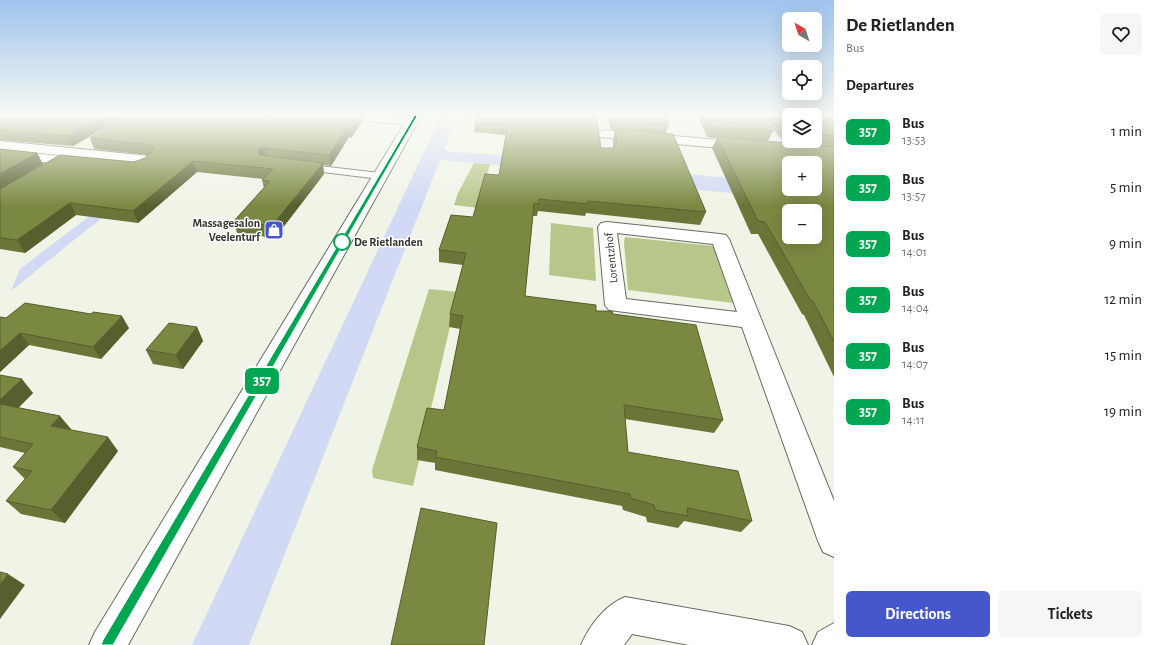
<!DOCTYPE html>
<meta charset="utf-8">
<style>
:root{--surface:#fff;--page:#f6f6f6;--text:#222;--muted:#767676;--accent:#4557cb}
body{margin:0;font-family:"Alegreya Sans",sans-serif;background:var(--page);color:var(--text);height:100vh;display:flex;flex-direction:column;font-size:15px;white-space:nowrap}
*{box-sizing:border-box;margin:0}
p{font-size:13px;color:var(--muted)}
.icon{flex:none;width:22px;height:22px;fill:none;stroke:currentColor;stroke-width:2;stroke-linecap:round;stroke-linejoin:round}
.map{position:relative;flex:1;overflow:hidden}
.sheet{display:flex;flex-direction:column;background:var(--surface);width:320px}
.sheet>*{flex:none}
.badge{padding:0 8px;border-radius:6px;font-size:14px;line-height:26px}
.needle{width:26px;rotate:321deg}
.tools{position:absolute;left:782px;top:12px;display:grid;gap:8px}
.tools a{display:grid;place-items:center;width:40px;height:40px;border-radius:6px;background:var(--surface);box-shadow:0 4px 16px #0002;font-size:20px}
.map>.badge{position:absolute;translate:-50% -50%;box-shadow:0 0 0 2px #fff}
h2{padding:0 12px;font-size:15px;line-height:36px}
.round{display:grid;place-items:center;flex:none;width:42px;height:42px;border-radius:6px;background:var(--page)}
.summary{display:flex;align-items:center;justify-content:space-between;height:68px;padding:0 12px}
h1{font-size:19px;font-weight:600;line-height:30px}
.button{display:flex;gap:8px;margin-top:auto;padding:8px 12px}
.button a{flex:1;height:46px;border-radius:6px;background:var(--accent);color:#fff;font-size:16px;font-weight:600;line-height:46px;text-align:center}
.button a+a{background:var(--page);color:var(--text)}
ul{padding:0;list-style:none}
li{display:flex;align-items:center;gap:12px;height:56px;padding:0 12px}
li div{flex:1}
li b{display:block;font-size:15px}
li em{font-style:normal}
li .badge{min-width:44px;font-weight:700;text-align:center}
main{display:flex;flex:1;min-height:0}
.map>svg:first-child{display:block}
</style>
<main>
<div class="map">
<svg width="834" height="645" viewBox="0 0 834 645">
<rect width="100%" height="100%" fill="#f0f4e6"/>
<path fill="#b7c689" d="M474,163L490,164L479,208L454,205L458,193Z
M551,223L593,228L596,281L549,275Z
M625,237L714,246L733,303L628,290L624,242Z
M429,289L458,292L413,486L373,478L372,470Z"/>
<path fill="#d1d9f5" d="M227,116H255L237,131L186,153L74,240L11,291L20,269L209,125Z
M441,116H458L444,149L451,152L477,153L789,184V189H815L834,203L620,182L490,164L440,160L249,645H192Z"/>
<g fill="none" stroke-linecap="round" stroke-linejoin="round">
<g stroke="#696c60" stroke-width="2">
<path id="lane" d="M336,116H373L412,119L417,122L412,125L340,119Z
M441,116H464L465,118C461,123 446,120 441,116Z
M302,164L380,173L385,176L380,179L298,169L297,167L298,165Z"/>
</g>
<g stroke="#696c60" stroke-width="2">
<path id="street" d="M764,124L769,125L788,146L790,149L788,152H778L759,131L758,128L759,125Z
M604,130L743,142L748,143L750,146L748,149L743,150L599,137L597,134Z
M0,141L150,156L155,157L157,160C149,171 137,173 125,170L123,167L125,164L136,163L0,149Z
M0,150L83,158L88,159L90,162L88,165L83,166L0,158Z
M607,222L720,234L726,235L729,239L834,501V557L823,552L818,541L742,327L609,310L605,305L598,227L601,223ZM617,233L713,244L737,312L626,299Z
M625,597L789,626L802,632L808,645H689L632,634L624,645H581C590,625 605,605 625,597Z
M834,623V645H812L818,632Z"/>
</g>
<g stroke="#696c60" stroke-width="2">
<path id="secondary" d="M409,116H421L128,645H89L95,632Z"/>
</g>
<use href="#lane" fill="#fff" fill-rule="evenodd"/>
<use href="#street" fill="#fff" fill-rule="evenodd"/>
<use href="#secondary" fill="#fff" fill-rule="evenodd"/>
</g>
<path fill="#697638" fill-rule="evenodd" d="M0,116H125L73,146L0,140Z
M477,116L601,148H613V140L615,130H611L607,116H666L669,124L666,133L706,212L700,225L586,213L585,216L538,211L537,216H533L525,296L613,314L723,420L714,433L625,419L628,452L752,521L741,532L684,521L678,528L647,522L646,517L623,510L622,506L435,470V463L417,460V447L444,410L460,329L449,327L450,314L463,265L439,262V250L473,217L499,175L506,135L474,132L475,122Z
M698,116H789V141H815V116H834V377L804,315L802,314L758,234H751L712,148L717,138L707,137ZM766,123L770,124L787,143L768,141L773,131Z
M278,119L362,122L351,138L349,137L331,166L323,165L324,174L275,238L237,233L234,221L264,188L262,180L264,179L197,172L138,223L76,215L25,253L0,249V149L43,164L22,176L134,162L145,158L148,155L94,149L90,138Z
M0,317L6,318L129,328L101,359L29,345L0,372Z
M197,327L203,341L183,369L153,364L146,350Z
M0,375L33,393L18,408L71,429V430L118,451L65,523L21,514L6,501L25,479L13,467L25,453L0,447Z"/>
<path fill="#55602e" d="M103,116H125L73,146L67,136Z
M359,116H362V122L351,138L350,127Z
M763,116H767L764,123L761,117Z
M348,127L349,137L331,166L329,155Z
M265,148L267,159L262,160L258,153L259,149Z
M37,153L43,164L0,189V174Z
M193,161L197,172L138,223L133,211Z
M323,163L324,174L275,238L272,226Z
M70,203L76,215L25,253L17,240Z
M122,316L129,328L101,359L93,347Z
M197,327L203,341L183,369L176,355Z
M20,333L29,345L0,372V351Z
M22,379L33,393L9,417L0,408V400Z
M60,416L71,429L63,440L51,426Z
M108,437L118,451L65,523L51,510Z
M8,574L25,585L0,619V585Z"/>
<path fill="#7a8941" stroke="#55602e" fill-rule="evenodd" d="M0,116H103L67,136L0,130Z
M126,116H245L278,119L281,116H359L350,127H348L329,155L265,148L259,149L258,153L260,155L323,163L272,226L234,221L270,181L262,180L273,169L193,161L133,211L70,203L17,240L0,238V189L60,155L134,162L145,158L154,149L151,145L90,138Z
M477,116H596L601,148H614L617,144L615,129L673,134L706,212L588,201V204L539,199V204L534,203L525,296L596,305V311H612L613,314L696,325L723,420L624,405L628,452L738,471L752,521L687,508L688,516L655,510L654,505L630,498V494L435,457L437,451L417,447L427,408L444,410L463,316L450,314L466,253L439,250L451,215L473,217L485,174L499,175L508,124L475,122Z
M613,116H666L669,124L614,119Z
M707,116H763L761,117L773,131L712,127Z
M777,116H789V128Z
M815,116H834V136L815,135Z
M717,137L834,147V342L813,301H811L765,222L758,221ZM789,163H815V189H789ZM789,211H815V237H789Z
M0,149L37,153L0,174Z
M25,303L91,314L93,312L122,316L93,347L20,333L0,351V317L6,318Z
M169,323L197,327L176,355L146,350Z
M0,375L22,379L0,400Z
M0,404L60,416L51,426L108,437L51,510L6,501L32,471L13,467L33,444L0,437Z
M421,508L497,523L484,645H391Z
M0,572L8,574L0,585Z"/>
<linearGradient id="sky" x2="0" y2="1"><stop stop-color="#9fc3ed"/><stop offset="0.56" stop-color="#f8faf4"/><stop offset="1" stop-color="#f8faf4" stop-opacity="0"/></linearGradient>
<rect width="834" height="206" fill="url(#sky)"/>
<path fill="#00a651" stroke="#fff" d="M415,115L417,116L113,645H101L103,640Z"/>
<defs>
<g id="shop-square" transform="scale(1)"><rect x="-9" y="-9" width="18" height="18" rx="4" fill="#4557cb" stroke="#fff"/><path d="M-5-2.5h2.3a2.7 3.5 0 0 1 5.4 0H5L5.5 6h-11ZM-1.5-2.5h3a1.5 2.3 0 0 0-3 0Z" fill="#fff"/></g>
</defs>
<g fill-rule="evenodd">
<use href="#shop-square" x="274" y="230"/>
</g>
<circle fill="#fff" stroke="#00a651" stroke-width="2" cx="342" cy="242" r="8"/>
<g text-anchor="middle" stroke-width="3" stroke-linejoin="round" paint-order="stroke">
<g font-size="12" font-weight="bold" fill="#32342e" stroke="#fff" text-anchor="end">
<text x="260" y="227">Massagesalon<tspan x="260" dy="14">Veelenturf</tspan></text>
</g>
<g font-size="12" font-weight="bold" fill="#32342e" stroke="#fff" text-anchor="start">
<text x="354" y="246">De Rietlanden</text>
</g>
<g font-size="12" fill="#32342e" stroke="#fff">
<text transform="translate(611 258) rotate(-96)" y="4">Lorentzhof</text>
</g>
</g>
</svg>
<div class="tools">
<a><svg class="needle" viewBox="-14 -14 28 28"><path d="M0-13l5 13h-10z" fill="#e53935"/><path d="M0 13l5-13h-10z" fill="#767676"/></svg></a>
<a><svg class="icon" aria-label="locate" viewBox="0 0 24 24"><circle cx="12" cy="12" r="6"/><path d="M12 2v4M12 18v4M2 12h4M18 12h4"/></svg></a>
<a><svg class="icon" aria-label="layers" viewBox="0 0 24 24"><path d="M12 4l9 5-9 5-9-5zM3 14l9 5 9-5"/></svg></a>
<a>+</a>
<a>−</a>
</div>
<b class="badge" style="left:262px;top:381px;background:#00a651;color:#fff">357</b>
</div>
<section class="sheet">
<div class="summary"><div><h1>De Rietlanden</h1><p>Bus</p></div><a class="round"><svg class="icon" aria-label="heart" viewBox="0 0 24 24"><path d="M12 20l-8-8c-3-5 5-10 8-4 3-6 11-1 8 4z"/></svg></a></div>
<h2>Departures</h2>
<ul>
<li><span class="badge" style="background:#00a651;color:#fff">357</span><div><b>Bus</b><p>13:53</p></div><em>1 min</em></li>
<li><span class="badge" style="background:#00a651;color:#fff">357</span><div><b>Bus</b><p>13:57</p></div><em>5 min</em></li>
<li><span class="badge" style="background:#00a651;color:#fff">357</span><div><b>Bus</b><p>14:01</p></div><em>9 min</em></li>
<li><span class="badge" style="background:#00a651;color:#fff">357</span><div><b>Bus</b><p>14:04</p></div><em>12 min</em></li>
<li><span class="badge" style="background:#00a651;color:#fff">357</span><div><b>Bus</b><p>14:07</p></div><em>15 min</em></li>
<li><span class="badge" style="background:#00a651;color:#fff">357</span><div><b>Bus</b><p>14:11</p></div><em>19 min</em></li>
</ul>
<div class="button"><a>Directions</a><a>Tickets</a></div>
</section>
</main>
